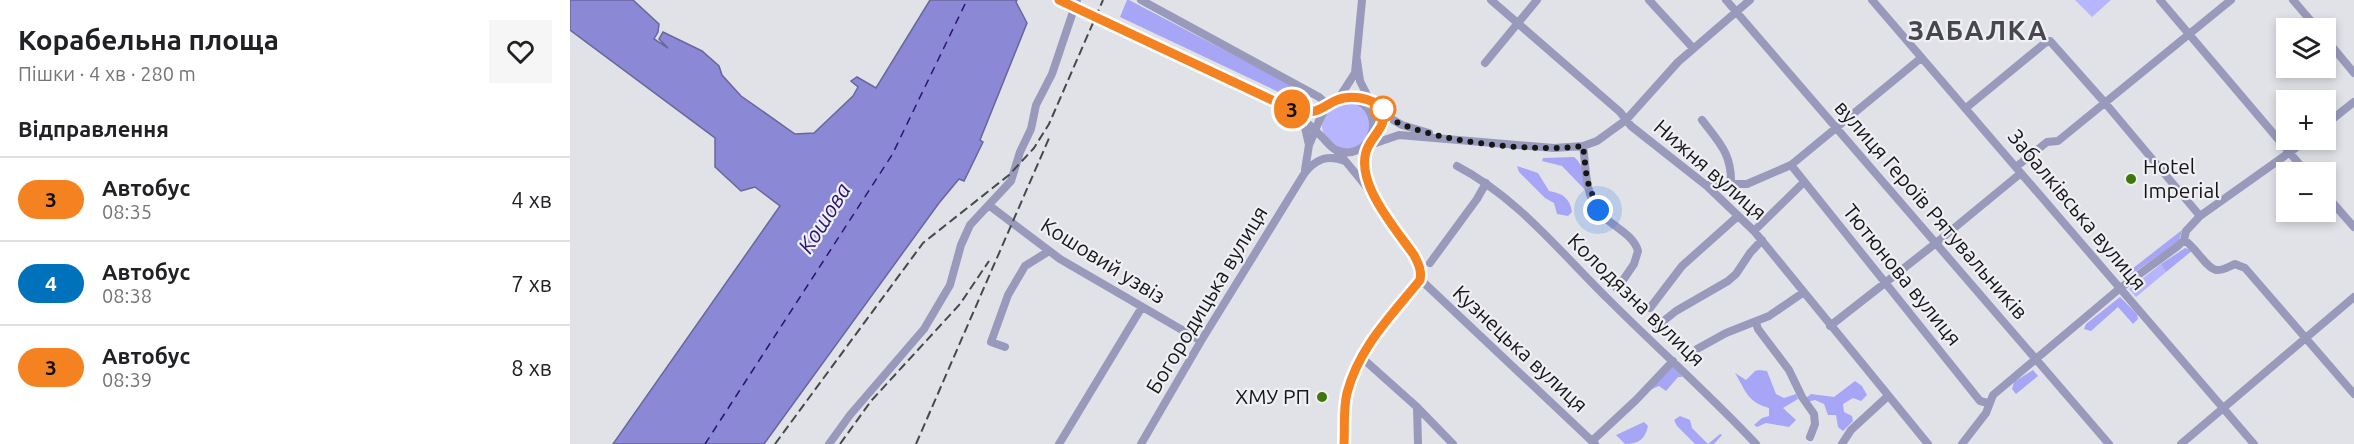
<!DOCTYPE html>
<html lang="uk">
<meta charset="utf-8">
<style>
:root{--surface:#fff;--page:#f6f6f6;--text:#202124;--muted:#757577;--line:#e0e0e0}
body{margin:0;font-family:Ubuntu,sans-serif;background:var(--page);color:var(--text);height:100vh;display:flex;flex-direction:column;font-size:22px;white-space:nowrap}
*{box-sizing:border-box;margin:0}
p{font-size:20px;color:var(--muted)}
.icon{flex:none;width:33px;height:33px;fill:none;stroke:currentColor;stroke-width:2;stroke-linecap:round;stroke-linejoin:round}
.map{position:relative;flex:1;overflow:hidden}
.panel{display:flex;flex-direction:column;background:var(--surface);width:570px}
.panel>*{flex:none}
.badge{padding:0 12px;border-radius:20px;font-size:21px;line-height:39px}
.fabs{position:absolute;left:1706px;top:18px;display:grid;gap:12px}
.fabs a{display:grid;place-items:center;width:60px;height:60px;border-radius:0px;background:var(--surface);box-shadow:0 3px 9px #0003;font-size:30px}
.you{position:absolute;width:30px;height:30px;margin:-15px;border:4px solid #fff;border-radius:50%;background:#1a73e8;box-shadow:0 0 0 9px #1a73e833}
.map>.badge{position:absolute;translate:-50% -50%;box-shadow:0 0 0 3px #fff}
h2{padding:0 18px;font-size:22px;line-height:54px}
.round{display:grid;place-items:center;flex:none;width:63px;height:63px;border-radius:0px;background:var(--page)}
.head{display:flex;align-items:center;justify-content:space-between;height:102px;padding:0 18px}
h1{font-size:28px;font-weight:700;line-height:45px}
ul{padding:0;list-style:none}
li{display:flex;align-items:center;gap:18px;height:84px;padding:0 18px;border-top:2px solid var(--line)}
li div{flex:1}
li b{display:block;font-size:22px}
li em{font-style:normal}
li .badge{min-width:66px;font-weight:700;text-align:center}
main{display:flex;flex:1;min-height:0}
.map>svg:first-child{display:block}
</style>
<main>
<section class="panel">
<div class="head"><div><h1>Корабельна площа</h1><p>Пішки · 4 хв · 280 m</p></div><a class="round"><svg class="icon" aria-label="heart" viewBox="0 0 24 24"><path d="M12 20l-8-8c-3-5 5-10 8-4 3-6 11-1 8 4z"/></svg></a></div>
<h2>Відправлення</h2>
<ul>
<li><span class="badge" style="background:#f58220;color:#111">3</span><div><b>Автобус</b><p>08:35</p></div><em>4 хв</em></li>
<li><span class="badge" style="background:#0072bc;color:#fff">4</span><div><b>Автобус</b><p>08:38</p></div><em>7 хв</em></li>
<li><span class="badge" style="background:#f58220;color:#111">3</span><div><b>Автобус</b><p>08:39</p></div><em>8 хв</em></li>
</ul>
</section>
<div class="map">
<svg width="1784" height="444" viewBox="0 0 1784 444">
<rect width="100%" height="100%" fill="#e1e2e7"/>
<path fill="#b6b5fd" d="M1505,0H1541L1522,17Z
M752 125a24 24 0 1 1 48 0a24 24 0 1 1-48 0Z
M1591,264L1596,272L1566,297L1559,289Z"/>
<path fill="#a7a5f5" d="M557,0H559L742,96L734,104L550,17Z
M1004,157C1014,165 1016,181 1019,194L992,166L972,161L973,158Z
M947,166L968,173L979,191C992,193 1000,198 1002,212L998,216L987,214L984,203L975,198L949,172Z
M1612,230L1609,241L1559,276H1553Z
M1615,248L1623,250L1596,272L1591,264Z
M1550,297L1567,314L1568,319L1563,324L1548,307L1521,331L1514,329L1516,324Z
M1096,365C1104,366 1110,368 1112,377H1108L1096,391L1089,386L1080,390Z
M1189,370L1197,371L1206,394L1214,398L1226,394L1228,399L1213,408L1226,420L1219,427L1196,423L1187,427L1184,425L1192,418L1199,416V408C1177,402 1176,391 1165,373L1176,380L1185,371Z
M1463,370L1468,376L1446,394L1442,389L1444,382Z
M1285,381L1292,386L1297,395L1291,401L1283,398L1273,404L1274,412L1282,416L1283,421L1273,431L1268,427L1266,415H1258L1254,404L1245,400L1237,402L1235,399L1241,394L1264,397Z
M1110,416L1120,420L1122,428L1138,444L1150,434L1152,435L1144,444H1125L1107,426L1104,420Z
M1074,422L1078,426C1075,439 1069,444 1055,444L1046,435Z"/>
<path fill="#8b88d5" stroke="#68669c" stroke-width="1.5" d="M0,0H63L89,24L88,32L84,39L98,48L89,39L93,32L132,51L149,66L152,75L171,96L225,134L244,133L283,96L288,87L281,81L287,77L306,88L360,0H447L446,2L457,23L410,140L413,142L394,181L389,179L369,203L194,444H43L210,206L185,187L171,191L145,167V138L0,30Z"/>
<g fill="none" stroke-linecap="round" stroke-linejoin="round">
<path stroke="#2b1570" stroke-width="1.5" stroke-dasharray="8 6" stroke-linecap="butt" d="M135,444L322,155L397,0"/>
<path stroke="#9999bc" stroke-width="8" d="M489,0L717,107C733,112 744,113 758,105
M571,0L749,97L758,105
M921,0L1050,112L1061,126L1137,186L1184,231L1358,444
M1079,0L1123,48
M1156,0L1539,444
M1302,0L1684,444
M1590,0L1736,172
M1723,0L1747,28
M1755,38L1784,73
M787,60L790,81L800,101
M915,63L967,0
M769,98L785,73L792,0
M1396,108L1475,43L1480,41L1536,104L1630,216
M720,109C731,117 743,128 752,137C757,142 760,147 766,150C799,164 821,113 783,98
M813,114L832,125L859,133
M1132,120C1149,142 1162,154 1161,184
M734,123L739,145L735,170
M1755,125L1784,102
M739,145C752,118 750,98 786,98C797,98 804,100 812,108C817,120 810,132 802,141
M1013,146C1016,166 1015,193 1028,211C1039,225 1063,233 1068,251L1064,264L1047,289
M791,148L829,135L984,148L1013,146L1027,141L1056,120L1108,62L1180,0
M766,150C784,171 854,254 851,280
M1221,165L1410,401L1418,403
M887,166C948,198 990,252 1038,299C1087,348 1139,394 1186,444
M1446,167L1477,142L1488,141L1661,0
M798,185L795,170L800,141
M1137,186L1141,184H1177L1221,165L1351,58
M1755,194L1784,227
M420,206L490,259L631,341
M1184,231L1234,182
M1614,240C1625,246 1636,268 1646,270C1652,271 1660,266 1665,264L1675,268L1784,394
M860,263L907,199L916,183
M851,280L1025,444
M1080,308L1112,266L1168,216
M1186,323L1188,329L1219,370L1232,397L1244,414L1245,424L1240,437
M1260,326L1366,243L1451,173
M1086,327L1106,311L1158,281L1166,274L1180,253L1192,240
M435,347L421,342L438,295L455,266L479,251
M1127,349L1156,333L1199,316L1234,292
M791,357L847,407L883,444
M847,407L848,444
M1022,441L1066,400L1103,361
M259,444L280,415L354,329L380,285L391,245L400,225L441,181L450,152L461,129L466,105L482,74L507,0
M489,444L572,307
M571,444L631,341L734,174C745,159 758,154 775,161
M774,444C774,427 774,409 777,393C788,347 822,314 851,280
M1272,444L1281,430L1318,396
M1392,444L1416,413L1423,395L1549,289L1608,246L1614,240L1616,231L1630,216L1737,140
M1611,444L1784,297"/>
<path stroke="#47484a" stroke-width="2" stroke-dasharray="9 4.5" stroke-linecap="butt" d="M205,444L353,243L439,175L464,148L479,124L533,0
M270,444L301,401L390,304L419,261
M346,444L480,136"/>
</g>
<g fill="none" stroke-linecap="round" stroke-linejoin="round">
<g stroke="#fff" stroke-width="14">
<path id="line" d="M489,0L717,107C726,110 735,113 745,111C753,109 759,103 767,100C781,94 801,98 812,108C818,124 806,132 799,145C780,178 826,229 844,255C848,263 852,270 850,280C822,315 789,347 777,393C773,409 775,427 774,444"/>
</g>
<use href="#line" stroke="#f58220" stroke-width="9"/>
<path stroke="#151617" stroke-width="6" stroke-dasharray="0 10.8" d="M813,109L814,115C854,142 966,153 1013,146L1017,180L1028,210"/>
</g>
<circle fill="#fff" stroke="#f58220" stroke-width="3" cx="813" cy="109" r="12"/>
<g fill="#3f770a" stroke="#efeff4" stroke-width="2">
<circle cx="1561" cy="179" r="6"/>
<circle cx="752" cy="397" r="6"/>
</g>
<g text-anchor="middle" stroke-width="4.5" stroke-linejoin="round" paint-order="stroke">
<g font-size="21" fill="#151617" stroke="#efeff4" text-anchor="start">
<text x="1573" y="174">Hotel<tspan x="1573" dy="24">Imperial</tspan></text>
<text x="740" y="404" text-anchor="end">ХМУ РП</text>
</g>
<g font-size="21" fill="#151617" stroke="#efeff4">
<text transform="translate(1140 170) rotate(41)" y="7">Нижня вулиця</text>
<text transform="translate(1361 210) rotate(49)" y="7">вулиця Героїв Рятувальників</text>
<text transform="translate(1507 210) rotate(50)" y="7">Забалківська вулиця</text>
<text transform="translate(533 261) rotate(32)" y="7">Кошовий узвіз</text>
<text transform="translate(1332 275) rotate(51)" y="7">Тютюнова вулиця</text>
<text transform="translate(637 300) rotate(-59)" y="7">Богородицька вулиця</text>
<text transform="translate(1066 300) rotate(44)" y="7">Колодязна вулиця</text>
<text transform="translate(950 349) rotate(43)" y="7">Кузнецька вулиця</text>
</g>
<g font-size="22" font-style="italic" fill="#2b1570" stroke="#efeff4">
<text transform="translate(254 218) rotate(-58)" y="8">Кошова</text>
</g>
<g font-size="27" font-weight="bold" letter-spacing="1.5" fill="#48484c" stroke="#efeff4">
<text x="1408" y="40">ЗАБАЛКА</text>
</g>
</g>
</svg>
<div class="fabs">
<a><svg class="icon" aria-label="layers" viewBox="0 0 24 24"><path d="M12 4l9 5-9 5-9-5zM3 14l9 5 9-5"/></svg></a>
<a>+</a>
<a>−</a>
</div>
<div class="you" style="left:1028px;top:210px"></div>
<b class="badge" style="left:722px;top:109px;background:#f58220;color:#111">3</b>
</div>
</main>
